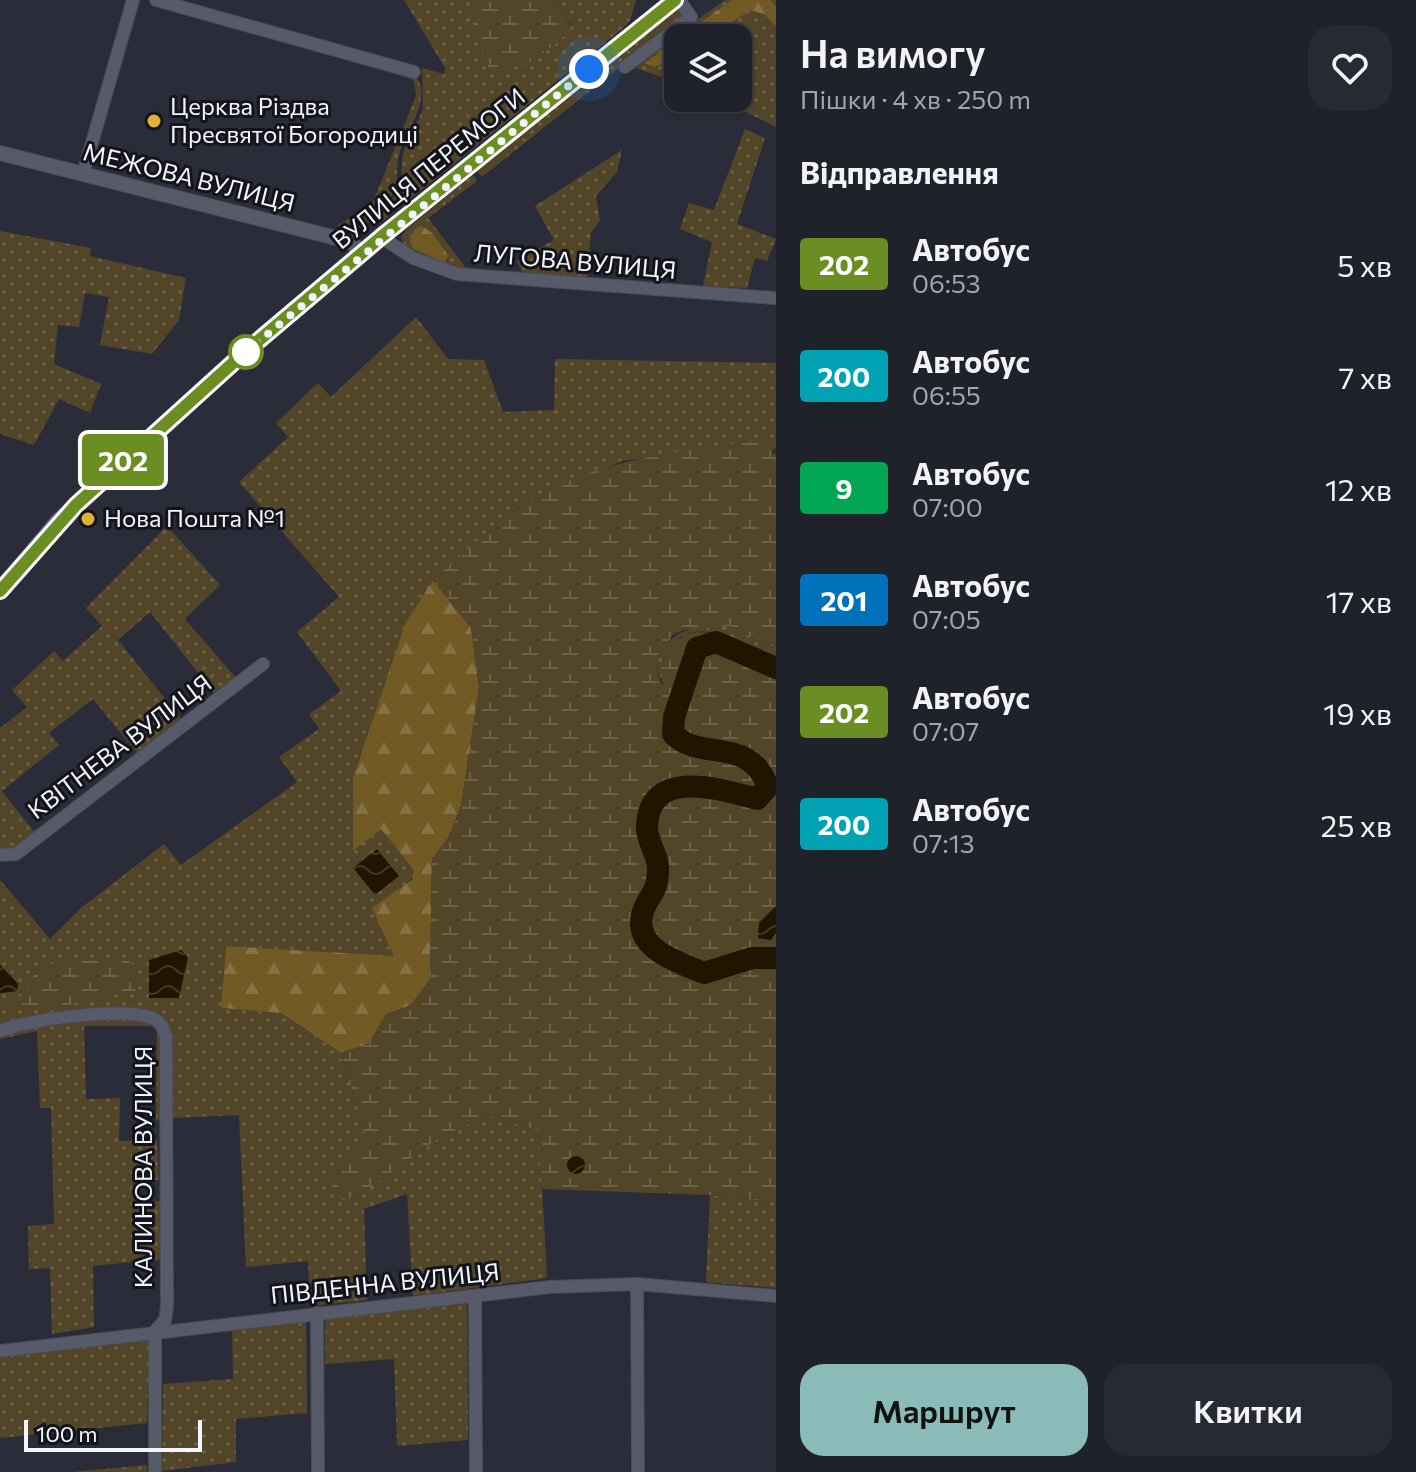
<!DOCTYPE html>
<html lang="uk">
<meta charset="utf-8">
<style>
:root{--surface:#20222b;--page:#282a33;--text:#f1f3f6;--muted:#a2a4a9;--line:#3d3f47;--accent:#8bbbb9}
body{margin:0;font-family:Commissioner,sans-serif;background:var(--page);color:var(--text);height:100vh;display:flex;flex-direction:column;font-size:30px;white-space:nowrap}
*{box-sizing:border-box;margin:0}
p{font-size:26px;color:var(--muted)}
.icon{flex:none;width:44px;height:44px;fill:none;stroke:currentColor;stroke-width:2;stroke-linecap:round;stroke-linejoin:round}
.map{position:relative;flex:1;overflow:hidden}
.panel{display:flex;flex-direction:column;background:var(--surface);width:640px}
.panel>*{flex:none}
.badge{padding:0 16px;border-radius:6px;font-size:28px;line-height:52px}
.controls{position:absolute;left:664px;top:24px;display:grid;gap:16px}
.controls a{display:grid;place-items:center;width:88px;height:88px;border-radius:16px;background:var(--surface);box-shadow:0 2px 6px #0004,0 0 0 2px var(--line);font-size:40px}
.scale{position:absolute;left:24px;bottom:20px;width:178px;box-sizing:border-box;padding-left:8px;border:4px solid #f3f5fd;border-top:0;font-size:22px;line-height:28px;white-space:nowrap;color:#f3f5fd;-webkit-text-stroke:6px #14151b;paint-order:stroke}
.you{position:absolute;width:40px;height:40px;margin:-20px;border:6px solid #fff;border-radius:50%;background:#1a73e8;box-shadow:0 0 0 12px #1a73e833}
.map>.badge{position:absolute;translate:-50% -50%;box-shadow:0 0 0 4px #fff}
h2{padding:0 24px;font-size:30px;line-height:72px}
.round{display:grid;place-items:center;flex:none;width:84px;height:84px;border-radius:24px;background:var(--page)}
.overview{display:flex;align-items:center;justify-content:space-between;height:136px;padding:0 24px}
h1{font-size:38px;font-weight:600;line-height:60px}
.action{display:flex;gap:16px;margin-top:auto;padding:16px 24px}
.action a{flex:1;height:92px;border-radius:24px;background:var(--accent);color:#111;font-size:32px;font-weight:600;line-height:92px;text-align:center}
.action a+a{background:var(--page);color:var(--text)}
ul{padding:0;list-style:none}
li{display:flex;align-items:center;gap:24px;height:112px;padding:0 24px}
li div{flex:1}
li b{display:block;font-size:30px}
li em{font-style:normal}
li .badge{min-width:88px;font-weight:700;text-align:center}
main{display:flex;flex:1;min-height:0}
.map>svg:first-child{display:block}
</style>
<main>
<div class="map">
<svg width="776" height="1472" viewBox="0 0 776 1472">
<defs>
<pattern id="grass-dots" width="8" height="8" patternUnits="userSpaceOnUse" patternTransform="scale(2)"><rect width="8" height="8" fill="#534528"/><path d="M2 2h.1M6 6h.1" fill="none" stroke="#6c6048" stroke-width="1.8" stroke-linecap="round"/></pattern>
<pattern id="forest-firs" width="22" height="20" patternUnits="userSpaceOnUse" patternTransform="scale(2)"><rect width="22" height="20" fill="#725a24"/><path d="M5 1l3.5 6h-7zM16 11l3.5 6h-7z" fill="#877245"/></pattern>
<pattern id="wetland-marsh" width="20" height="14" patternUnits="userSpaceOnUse" patternTransform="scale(2)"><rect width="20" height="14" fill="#534528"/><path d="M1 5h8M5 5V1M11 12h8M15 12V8" fill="none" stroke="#6c6048"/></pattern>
<pattern id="water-waves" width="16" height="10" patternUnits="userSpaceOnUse" patternTransform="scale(2)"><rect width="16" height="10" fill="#201500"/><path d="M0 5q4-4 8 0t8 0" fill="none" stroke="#413826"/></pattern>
</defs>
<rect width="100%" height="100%" fill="#2a2d39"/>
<path fill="url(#grass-dots)" d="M404,0H475L469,13L571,25L554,0H636L630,21L622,29L379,224L376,221L400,188L403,154L423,109L422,68L444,74L445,68Z
M725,0H776V127L717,98H738V38H678V83L636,68L658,48Z
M679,8L684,16L482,177L477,171Z
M389,67C397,69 412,71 417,78C432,100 404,134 399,155C396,166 398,177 396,187C390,207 357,244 337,225L370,209L416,96L414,80L387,71Z
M745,129L765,138L737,224L776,239L767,261L755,258L747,288L703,286L712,242L680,229L689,203L714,210Z
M622,150L617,172L596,196L600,221L591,232L587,279L524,275L517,261L554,240L535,206Z
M473,175L477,181L428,218L466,268L438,265L405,248L401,237L408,228Z
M0,231L91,248L90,256L186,278L179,320L152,354L100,345L109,297L85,293L79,327L58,325L54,364L101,384L90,413L59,399L34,445L0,434Z
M416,317L448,359L484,360L503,412L554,410L555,359L776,363V438L622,461L517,508L433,580L405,624L353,778L354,850L381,829L413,869L395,957L226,946L221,1008L281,1013L341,1053L365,1134L331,1179L340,1201L360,1195L440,1137L488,1115L539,1131L547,1278L413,1296L407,1194L364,1209L367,1300L310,1306L308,1261L246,1267L239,1115L173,1118L170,1037L157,1016L0,1027V993L17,991L18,984L0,965V880L50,939L81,908L164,844L181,865L297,782L279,757L319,729L309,714L341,691L297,632L339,597L239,482L288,437L276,423L318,383L331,397Z
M167,526L220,585L185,619L236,678L215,694L150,612L118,640L182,720L138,754L93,699L49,733L59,745L2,791L35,833L14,849L0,850V728L27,707L12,690L54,651L63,661L102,626L86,608Z
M731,626L761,642L776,645V656C745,650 713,619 680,637C673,641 670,651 664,657L670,692L665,690L656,665C671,624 693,629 731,626Z
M139,1018L160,1028L163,1120H156L157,1030L152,1026H84L86,1099L120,1098L119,1141L157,1140L159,1180L139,1181L140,1201H160L162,1259L93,1266L94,1327L52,1334L50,1268L29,1269L28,1226L54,1224L51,1108H40L37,1031L0,1039V1034L70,1020Z
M710,1195L776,1202V1288L706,1282Z
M467,1304L468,1440L397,1446L394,1359L325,1364V1318Z
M306,1320L307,1413L236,1419V1462L162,1471L163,1384L233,1379L232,1328Z
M149,1338L147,1423L0,1438V1357Z
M147,1465V1472H72Z"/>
<path fill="url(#forest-firs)" d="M732,0H770L776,7V26L764,14L750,10L710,38H679Z
M678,39V58L654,67L645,63Z
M423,227L432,233L448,255L444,263L413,248L410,241L415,229Z
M433,580L471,628L479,687L461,806L448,838L432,859L430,979L411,1005L386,1015L368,1044L341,1053L281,1013L221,1008L226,946L394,956L372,908L412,880L413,869L381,829L353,851V778L405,624Z"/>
<path fill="url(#wetland-marsh)" d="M475,0H554L571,26L569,35L523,66L490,71L469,13Z
M776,438V448L771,452L776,454V645L761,642L731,626L683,630L672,635L656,665L661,683L669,692L661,665C685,602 735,648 776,656V906L759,923L758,938L770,940L776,933V1202L710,1195L541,1189L539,1131L488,1115L440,1137L360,1195L340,1201L332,1195L331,1179L365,1134L341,1053L368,1044L386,1014L411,1005L430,979L432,859L448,838L461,806L479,687L471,628L433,580C461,556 488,528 518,508C594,456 687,451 776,438Z
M106,959L128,961L137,967L139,985L134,992C91,998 51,1014 8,1006L13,999L24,995L38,965Z"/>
<path fill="url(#water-waves)" d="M377,849L399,876L375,895L353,868Z
M776,906V933L771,940L758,938L759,923Z
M181,950L188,957L179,998H149V960Z
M0,965L18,984L17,991L0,993Z
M567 1165a9 9 0 1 1 18 0a9 9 0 1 1-18 0Z"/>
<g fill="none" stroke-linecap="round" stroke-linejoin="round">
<path stroke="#201500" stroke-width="22" d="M776,668L716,642L697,648L674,717L673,734C700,762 750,735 768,787L757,799C720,789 648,766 647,828C647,842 659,856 658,870C658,895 646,897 642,915C634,950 681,963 704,973L752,958H776"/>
<g stroke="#494b55" stroke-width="14">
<path id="minor" d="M156,0L414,72
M625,67L691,17L679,0
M83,174L133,0
M381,237L413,258L457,274L774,298
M0,855L16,854L263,664
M0,1031C31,1019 122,1007 152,1018C161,1021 164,1029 166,1037L167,1308L165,1320L155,1331V1472
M637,1284L638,1472
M475,1297L476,1472
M317,1313L318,1472
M0,1351L550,1287L637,1284L776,1296"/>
</g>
<g stroke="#494b55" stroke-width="16">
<path id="tertiary" d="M0,153L352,242L361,254"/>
</g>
<g stroke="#494b55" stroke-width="18">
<path id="secondary" d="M0,591L58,522L245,352L381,237L675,0"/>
</g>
<use href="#minor" stroke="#575a68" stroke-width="12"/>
<use href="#tertiary" stroke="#575a68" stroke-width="14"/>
<use href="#secondary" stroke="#6b7191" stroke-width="16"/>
</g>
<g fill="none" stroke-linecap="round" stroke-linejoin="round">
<g stroke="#fff" stroke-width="18">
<path id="line" d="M0,591L76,505L245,352L381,237L675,0"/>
</g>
<use href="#line" stroke="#6b8e23" stroke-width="12"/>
<path stroke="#f3f5fd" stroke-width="8" stroke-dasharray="0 14.4" d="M246,352L589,69"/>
</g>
<g fill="#e1af34" stroke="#14151b" stroke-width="3">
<circle cx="154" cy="121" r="8"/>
<circle cx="88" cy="519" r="8"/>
</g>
<circle fill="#fff" stroke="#6b8e23" stroke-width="4" cx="246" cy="352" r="16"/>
<g text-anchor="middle" stroke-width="6" stroke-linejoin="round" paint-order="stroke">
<g font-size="24" fill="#f3f5fd" stroke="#14151b" text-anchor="start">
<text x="170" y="115">Церква Різдва<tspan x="170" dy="28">Пресвятої Богородиці</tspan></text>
<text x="104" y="527">Нова Пошта №1</text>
</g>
<g font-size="24" fill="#f3f5fd" stroke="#14151b">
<text transform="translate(429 169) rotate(-39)" y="8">ВУЛИЦЯ ПЕРЕМОГИ</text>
<text transform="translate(189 178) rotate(14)" y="8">МЕЖОВА ВУЛИЦЯ</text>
<text transform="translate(575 262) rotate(5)" y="8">ЛУГОВА ВУЛИЦЯ</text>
<text transform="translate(120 747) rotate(-37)" y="8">КВІТНЕВА ВУЛИЦЯ</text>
<text transform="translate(144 1167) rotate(-90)" y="8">КАЛИНОВА ВУЛИЦЯ</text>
<text transform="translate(385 1284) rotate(-6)" y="8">ПІВДЕННА ВУЛИЦЯ</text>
</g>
</g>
</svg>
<div class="controls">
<a><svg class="icon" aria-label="layers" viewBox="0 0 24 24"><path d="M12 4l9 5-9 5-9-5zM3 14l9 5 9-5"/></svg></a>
</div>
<div class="scale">100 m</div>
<div class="you" style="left:589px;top:69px"></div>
<b class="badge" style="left:123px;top:460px;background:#6b8e23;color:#fff">202</b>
</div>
<section class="panel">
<div class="overview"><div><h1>На вимогу</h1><p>Пішки · 4 хв · 250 m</p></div><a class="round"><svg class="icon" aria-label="heart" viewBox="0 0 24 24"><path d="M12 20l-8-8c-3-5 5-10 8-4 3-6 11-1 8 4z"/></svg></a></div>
<h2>Відправлення</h2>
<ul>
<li><span class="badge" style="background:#6b8e23;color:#fff">202</span><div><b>Автобус</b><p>06:53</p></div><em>5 хв</em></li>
<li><span class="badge" style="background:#00a3b4;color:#fff">200</span><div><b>Автобус</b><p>06:55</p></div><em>7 хв</em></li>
<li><span class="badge" style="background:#00a651;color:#fff">9</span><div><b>Автобус</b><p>07:00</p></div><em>12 хв</em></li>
<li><span class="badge" style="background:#0072bc;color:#fff">201</span><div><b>Автобус</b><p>07:05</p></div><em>17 хв</em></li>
<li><span class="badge" style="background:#6b8e23;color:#fff">202</span><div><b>Автобус</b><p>07:07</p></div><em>19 хв</em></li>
<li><span class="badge" style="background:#00a3b4;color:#fff">200</span><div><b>Автобус</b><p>07:13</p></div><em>25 хв</em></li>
</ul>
<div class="action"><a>Маршрут</a><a>Квитки</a></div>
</section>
</main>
